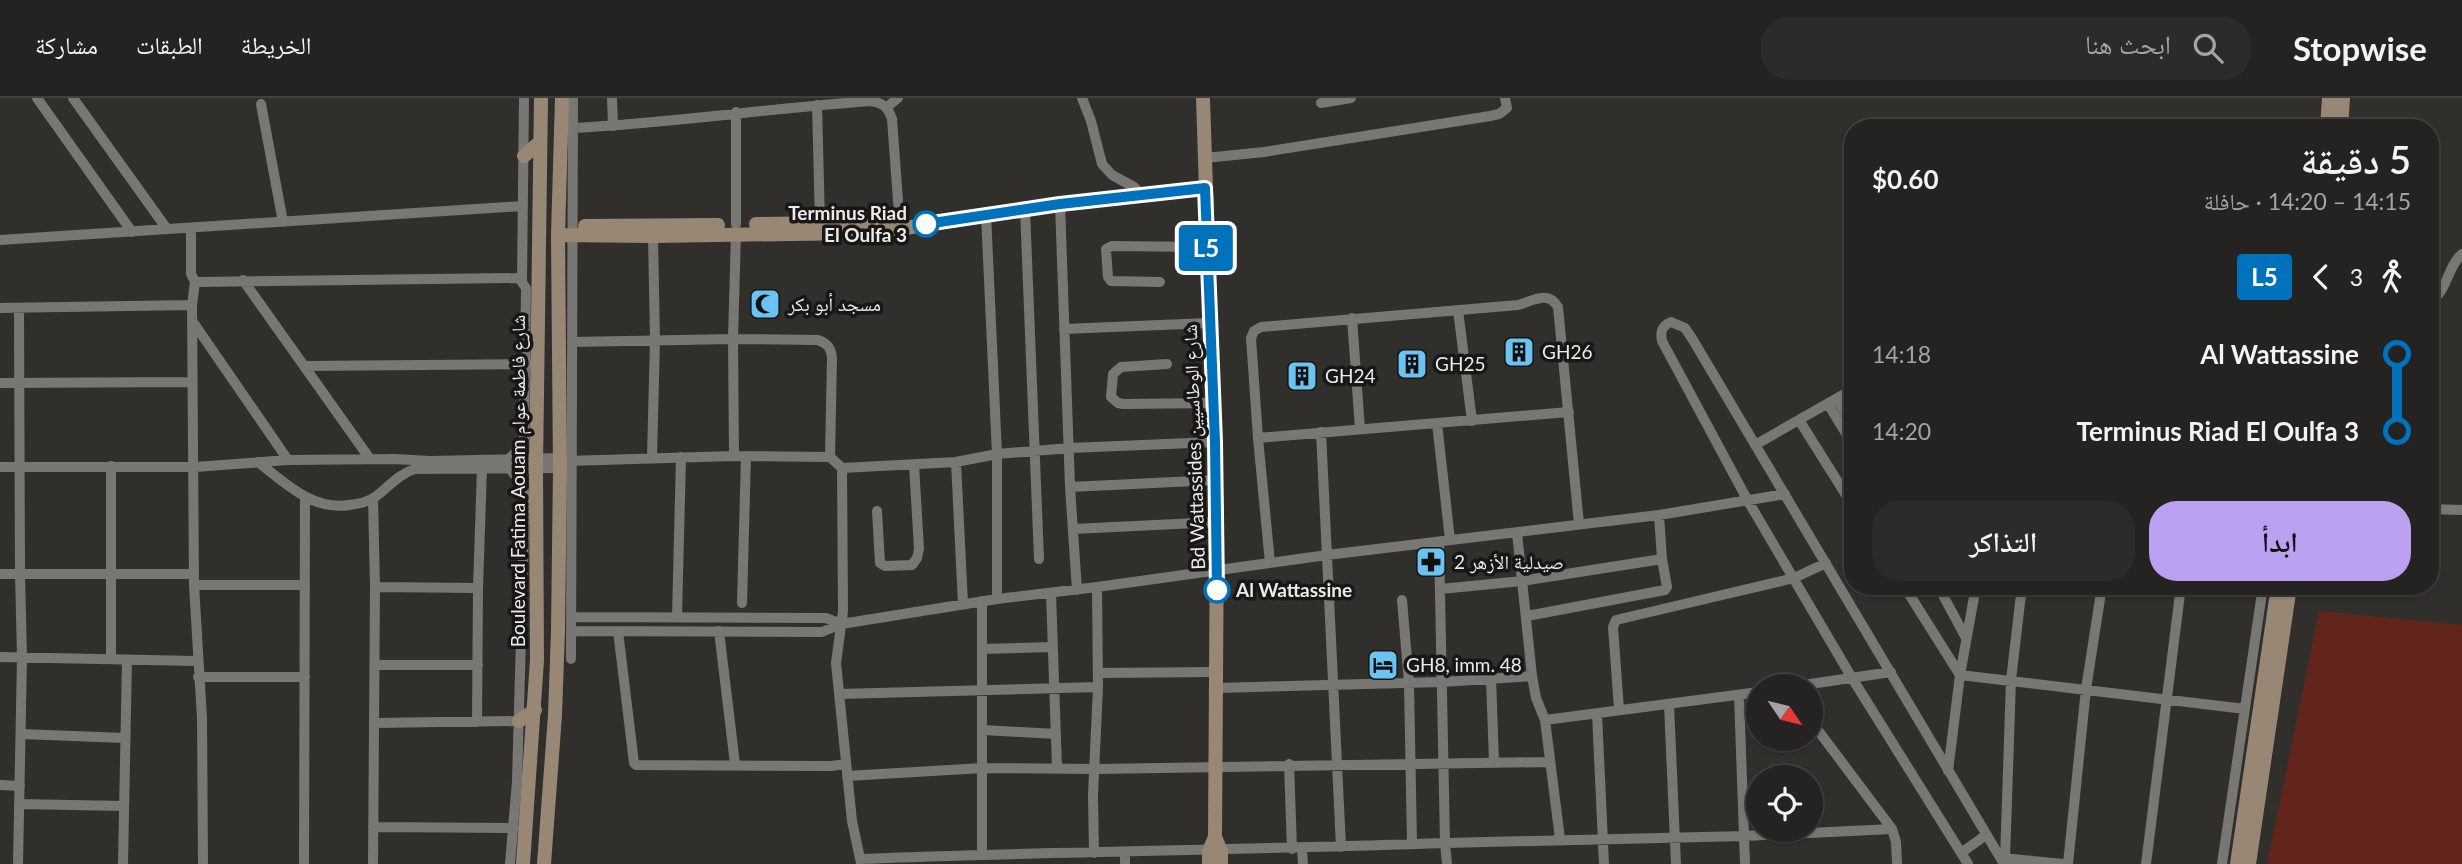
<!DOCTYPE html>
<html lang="ar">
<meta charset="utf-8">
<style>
:root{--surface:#252321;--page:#2d2b2a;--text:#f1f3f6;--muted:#a3a4a5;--line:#42403f;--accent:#bca0f2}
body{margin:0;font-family:Lato,"Noto Naskh Arabic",sans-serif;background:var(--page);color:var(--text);direction:rtl;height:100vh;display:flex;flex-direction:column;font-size:26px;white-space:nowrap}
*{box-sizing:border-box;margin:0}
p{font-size:23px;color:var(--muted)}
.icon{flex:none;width:38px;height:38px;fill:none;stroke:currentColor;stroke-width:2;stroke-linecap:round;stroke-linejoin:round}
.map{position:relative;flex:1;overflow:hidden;direction:ltr}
.details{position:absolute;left:1844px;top:21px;width:595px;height:476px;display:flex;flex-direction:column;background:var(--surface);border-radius:28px;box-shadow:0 2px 5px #0004,0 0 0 2px var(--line);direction:rtl}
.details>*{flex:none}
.badge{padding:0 14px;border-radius:5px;font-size:24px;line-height:46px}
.needle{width:46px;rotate:125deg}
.tools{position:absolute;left:1746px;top:576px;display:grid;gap:14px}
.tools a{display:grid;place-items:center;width:77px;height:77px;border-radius:50%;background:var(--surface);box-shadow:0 2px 5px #0004,0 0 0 2px var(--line);font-size:35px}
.map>.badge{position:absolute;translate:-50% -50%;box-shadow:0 0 0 4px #fff}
.legs{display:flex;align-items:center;gap:10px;height:77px;padding:0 28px;font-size:23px}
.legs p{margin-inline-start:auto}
.headline{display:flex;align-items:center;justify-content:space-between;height:119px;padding:0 28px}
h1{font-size:38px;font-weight:600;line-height:52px}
.cta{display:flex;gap:14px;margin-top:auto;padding:14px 28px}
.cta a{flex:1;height:80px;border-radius:28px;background:var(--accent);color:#111;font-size:28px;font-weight:600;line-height:80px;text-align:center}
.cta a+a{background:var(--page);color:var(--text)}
ul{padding:0 28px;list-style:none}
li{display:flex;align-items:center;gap:24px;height:77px;font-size:26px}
li i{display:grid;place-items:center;width:10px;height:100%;margin:0 9px;background:currentColor}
li i::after{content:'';width:18px;height:18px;margin:-9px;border:5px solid;border-radius:50%;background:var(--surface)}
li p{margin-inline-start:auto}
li:first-child i{background:linear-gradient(#0000 50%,currentColor 0)}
li:last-child i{background:linear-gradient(currentColor 50%,#0000 0)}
header{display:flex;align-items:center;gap:42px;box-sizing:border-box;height:98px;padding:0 35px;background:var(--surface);border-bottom:2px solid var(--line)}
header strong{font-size:33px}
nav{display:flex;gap:38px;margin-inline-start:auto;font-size:24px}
.search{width:490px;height:63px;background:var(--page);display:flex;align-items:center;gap:18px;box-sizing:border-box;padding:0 24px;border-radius:28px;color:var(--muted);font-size:26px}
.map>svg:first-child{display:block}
</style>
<header>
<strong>Stopwise</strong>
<div class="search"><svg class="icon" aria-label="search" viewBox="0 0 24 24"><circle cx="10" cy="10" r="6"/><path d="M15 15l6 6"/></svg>ابحث هنا</div>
<nav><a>الخريطة</a><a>الطبقات</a><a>مشاركة</a></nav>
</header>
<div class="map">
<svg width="2462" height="766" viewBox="0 0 2462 766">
<rect width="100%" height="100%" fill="#312f2c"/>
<path fill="#62251b" d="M2319,513L2462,527V766H2267Z"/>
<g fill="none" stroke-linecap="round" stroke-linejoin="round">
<path stroke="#787773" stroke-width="10" d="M37,0L132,134
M73,0L167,131
M612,0L613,28
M1082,0L1091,23L1102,66L1112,77L1134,89L1142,97
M1321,5L1351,0
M261,6L283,124
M817,7L820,125
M887,9L898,0
M736,14V126
M573,30C672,25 772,10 871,3C883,5 888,9 892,21L900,130
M1205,60L1264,54L1490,18L1499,16L1507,10L1505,0
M1060,106L1070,389L1077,492
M1025,111L1039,461
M986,116L997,356V501
M191,130V176L195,184L192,207L194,487L202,620L203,766
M0,142L522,108
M243,182L370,361
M522,183L524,0
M195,184L519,180L526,190L524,341L521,349L509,361
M1160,184L1111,183L1108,179L1106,151L1112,148L1206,149
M2431,203C2448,192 2447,169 2462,156
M0,210L192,207
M1458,212L1472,323
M1352,220L1360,331
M193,224L288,362
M1064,231L1209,225
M572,244L733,241L818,242C828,246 831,250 832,260L830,359
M1167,266L1121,269L1113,276L1111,299L1118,305L1123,306L1213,305
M304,268L529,266
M0,285L192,284
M1837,301L1853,328
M1828,306L1853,347
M1799,322L1853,408
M1437,325L1450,442
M1321,334L1341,749
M1258,340L1569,314
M1755,347L1853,291
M734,358L830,359L842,370L956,364L997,356L1070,350L1215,344
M652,359L655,242L653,138
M567,363L734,358L733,241L736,135
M258,364C285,385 313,413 349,407C358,406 368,404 375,399C389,389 398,376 415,371L560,370
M956,364L963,506
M111,368V561
M0,369H195L288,362L394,361L431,363L560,360
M509,370L520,383L525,396L517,683L510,766
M842,370L843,513L836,565L852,723L861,765
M1070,389L1216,382
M2431,411L2462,412
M877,413L880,465L885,468L912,467L917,460L919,451L914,367
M1073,431L1217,424
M1517,435L1532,578L1536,600L1545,622L1560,741
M1270,465L1258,340L1251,240L1254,233L1261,229L1518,207C1533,203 1548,192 1558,209L1579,426
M0,476H194
M194,487H305
M1904,488L1960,577L2245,611
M1938,488L1966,540
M375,489L478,490
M1441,491L1522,483L1662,461L1659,417
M1051,495L1057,670
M1402,502L1409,585L1412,746
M982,503V755
M742,505L746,358
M1527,518L1665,492L1667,489L1662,461
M572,519L826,520L841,526
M677,519L681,359
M572,533L822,534L841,526L997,501L1097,489L1327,457L1659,417L1785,396
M618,533L634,665L636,667L831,668L846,666
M719,533L735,666
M983,551L1053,549
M0,559L197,563
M571,561L573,0
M375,567H478
M1098,575L1217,574
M198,579H305
M1491,581L1494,664
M1797,588L1891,574
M1217,590L1442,584L1532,578
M839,596L1098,589
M1739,597L1745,766
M1669,607L1676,766
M1619,611L1613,529L1616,522L1794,480L1826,465
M1597,616L1604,766
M1545,622L1759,594
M1811,623L1892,731L1896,744L1897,766
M477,624L478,490L482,370
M374,625L519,623
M983,632L1056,636
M21,636L125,640
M1289,666L1292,751
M1948,673L1960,577L1976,488
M847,678L983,670L1096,671L1550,664
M0,687L20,688
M19,706L124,708
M373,729L514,730
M1302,751L1303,766
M1125,754V766
M1094,755L1093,697L1098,589L1097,489
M1961,755L1986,737
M2001,760L2064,766
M860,761C1055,753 1250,752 1445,745L1439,445
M2005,761L2011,582L2022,488
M18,766L22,559L20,475L19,210
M123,766L127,562
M304,766L305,399
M373,766L375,489L373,400
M1447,766L1445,745L1744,738L1892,731
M1968,766L1852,580L1748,403L1662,243C1660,233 1662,228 1671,224L1685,230L1693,242L2004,766
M2068,766L2086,591L2102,488
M2146,766L2181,488
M2222,766L2263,488"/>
<path stroke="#998776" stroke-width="14" d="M1203,0L1217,424L1215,739L1209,753V766
M2327,30L2329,0
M2341,30L2343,0
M524,58L540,44
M756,126L897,124
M585,128L718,127
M558,137L653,138L855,135L886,133L1060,106L1205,90
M519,623L535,612
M1215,739L1221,753V766
M523,766L537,562L536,370L541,0
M544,766L555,617L558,533L560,370L558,137L562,0
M2237,766L2278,488
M2249,766L2290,488"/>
</g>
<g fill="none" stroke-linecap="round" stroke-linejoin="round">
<g stroke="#fff" stroke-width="16">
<path id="line-1" d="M926,126L1060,106L1205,90L1215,344L1217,492"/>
</g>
<use href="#line-1" stroke="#0072bc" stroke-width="10"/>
</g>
<defs>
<g id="mosque-square" transform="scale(1.575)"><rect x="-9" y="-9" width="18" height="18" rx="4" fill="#6bc3f2" stroke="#181716"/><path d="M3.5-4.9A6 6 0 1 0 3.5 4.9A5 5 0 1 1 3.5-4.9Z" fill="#111"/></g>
<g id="building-square" transform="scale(1.575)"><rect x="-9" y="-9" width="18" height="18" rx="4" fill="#6bc3f2" stroke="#181716"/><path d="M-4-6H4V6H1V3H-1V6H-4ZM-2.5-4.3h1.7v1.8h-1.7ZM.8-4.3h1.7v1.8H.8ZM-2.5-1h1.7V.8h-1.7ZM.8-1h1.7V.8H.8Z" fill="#111"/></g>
<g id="pharmacy-square" transform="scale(1.575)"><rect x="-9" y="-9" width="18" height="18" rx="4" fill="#6bc3f2" stroke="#181716"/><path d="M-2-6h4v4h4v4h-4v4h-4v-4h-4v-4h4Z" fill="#111"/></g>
<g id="hotel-square" transform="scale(1.575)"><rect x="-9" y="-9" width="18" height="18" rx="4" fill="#6bc3f2" stroke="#181716"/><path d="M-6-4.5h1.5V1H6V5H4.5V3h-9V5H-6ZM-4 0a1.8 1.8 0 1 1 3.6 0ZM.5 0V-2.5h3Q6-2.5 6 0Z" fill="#111"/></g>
</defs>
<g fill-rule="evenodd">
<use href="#mosque-square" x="765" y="206"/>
<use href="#building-square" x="1519" y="254"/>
<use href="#building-square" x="1412" y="266"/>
<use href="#building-square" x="1302" y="278"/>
<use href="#pharmacy-square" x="1431" y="464"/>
<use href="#hotel-square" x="1383" y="567"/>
</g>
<g fill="#fff" stroke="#0072bc" stroke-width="3.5">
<circle cx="926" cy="126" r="12"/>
<circle cx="1217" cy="492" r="12"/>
</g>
<g text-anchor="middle" stroke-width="7" stroke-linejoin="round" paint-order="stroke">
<g font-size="19" font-weight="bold" fill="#ecebe9" stroke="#181716" text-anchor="end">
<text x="907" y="122">Terminus Riad<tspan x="907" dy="22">El Oulfa 3</tspan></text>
<text x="1236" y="499" text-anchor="start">Al Wattassine</text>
</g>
<g font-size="19" fill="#ecebe9" stroke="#181716" text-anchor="start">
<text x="788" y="213">مسجد أبو بكر</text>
<text x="1542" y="261">GH26</text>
<text x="1435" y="273">GH25</text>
<text x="1325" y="285">GH24</text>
<text x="1454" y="471">صيدلية الأزهر 2</text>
<text x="1406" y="574">GH8, imm. 48</text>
</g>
<g font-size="19" fill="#ecebe9" stroke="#181716">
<text transform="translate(1194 349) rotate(-92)" y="7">Bd Wattassides شارع الوطاسيين</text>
<text transform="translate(518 383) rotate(-90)" y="7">Boulevard Fatima Aouam شارع فاطمة عوام</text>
</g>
</g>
</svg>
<div class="tools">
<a><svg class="needle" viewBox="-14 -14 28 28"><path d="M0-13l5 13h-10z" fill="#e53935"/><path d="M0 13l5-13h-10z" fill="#a3a4a5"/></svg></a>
<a><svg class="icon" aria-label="locate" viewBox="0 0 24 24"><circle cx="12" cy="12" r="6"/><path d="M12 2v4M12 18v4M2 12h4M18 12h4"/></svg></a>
</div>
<b class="badge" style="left:1206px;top:150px;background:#0072bc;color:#fff">L5</b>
<section class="details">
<div class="headline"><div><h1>5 دقيقة</h1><p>14:15 – 14:20 · حافلة</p></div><b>$0.60</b></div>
<div class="legs"><svg class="icon" aria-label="walk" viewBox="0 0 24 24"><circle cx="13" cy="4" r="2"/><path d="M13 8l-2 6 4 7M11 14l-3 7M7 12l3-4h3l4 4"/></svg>3<svg class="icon" aria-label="back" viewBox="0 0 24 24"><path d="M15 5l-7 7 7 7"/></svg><b class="badge" style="background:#0072bc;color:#fff">L5</b></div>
<ul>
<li><i style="color:#0072bc"></i><b>Al Wattassine</b><p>14:18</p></li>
<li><i style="color:#0072bc"></i><b>Terminus Riad El Oulfa 3</b><p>14:20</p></li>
</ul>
<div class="cta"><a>ابدأ</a><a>التذاكر</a></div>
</section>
</div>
